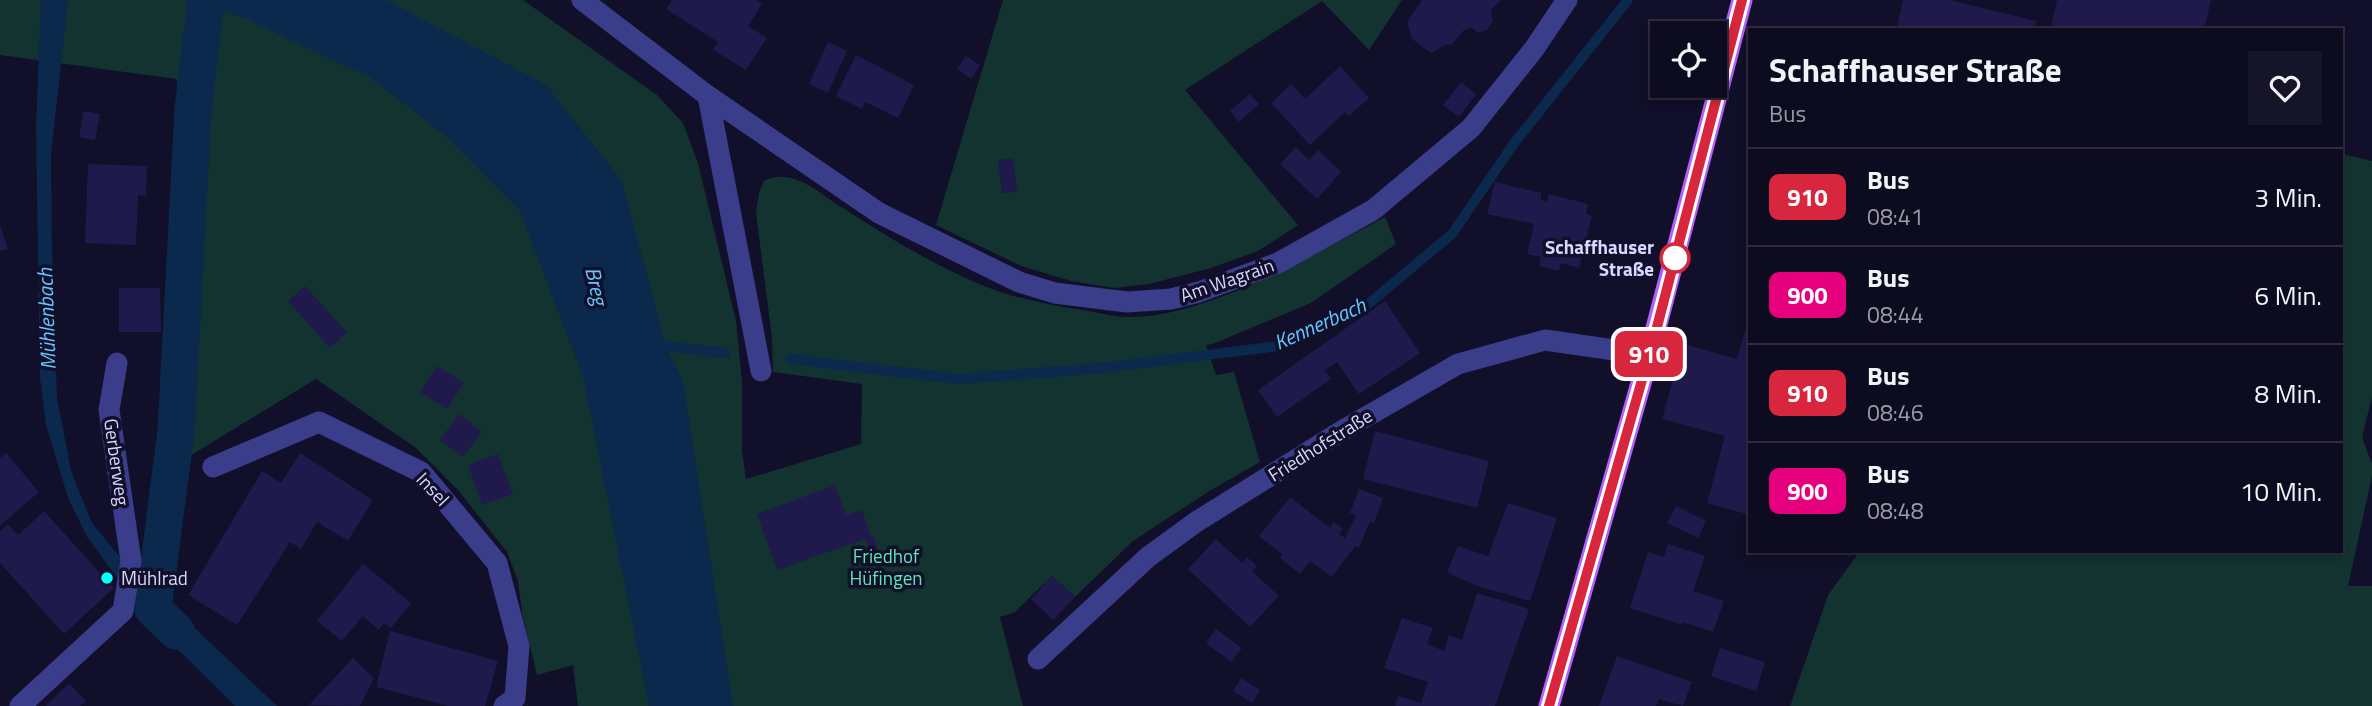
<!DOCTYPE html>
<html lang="de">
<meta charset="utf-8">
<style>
:root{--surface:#0d0b1f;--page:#161428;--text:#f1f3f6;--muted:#9a9ba4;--line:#2d2b3d}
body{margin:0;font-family:"Titillium Web",sans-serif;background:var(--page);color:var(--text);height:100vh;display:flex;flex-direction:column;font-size:26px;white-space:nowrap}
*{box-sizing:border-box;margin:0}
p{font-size:23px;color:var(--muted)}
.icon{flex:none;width:38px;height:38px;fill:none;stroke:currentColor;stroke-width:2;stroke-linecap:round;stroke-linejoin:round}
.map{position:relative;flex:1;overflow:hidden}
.drawer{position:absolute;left:1748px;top:28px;width:595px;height:525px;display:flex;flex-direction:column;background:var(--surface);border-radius:0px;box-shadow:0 4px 10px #0003,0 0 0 2px var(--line)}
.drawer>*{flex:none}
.badge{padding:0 14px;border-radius:10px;font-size:24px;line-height:46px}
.buttons{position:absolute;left:1650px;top:21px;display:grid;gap:14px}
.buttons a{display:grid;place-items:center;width:77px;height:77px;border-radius:0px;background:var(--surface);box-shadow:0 4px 10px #0003,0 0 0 2px var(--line);font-size:35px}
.map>.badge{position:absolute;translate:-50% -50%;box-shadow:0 0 0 4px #fff}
.round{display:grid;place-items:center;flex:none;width:74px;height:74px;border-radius:0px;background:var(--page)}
.headline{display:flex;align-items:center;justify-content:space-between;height:119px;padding:0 21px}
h1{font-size:33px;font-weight:700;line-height:52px}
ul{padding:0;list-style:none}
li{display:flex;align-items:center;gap:21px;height:98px;padding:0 21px;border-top:2px solid var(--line)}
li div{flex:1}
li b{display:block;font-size:26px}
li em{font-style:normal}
li .badge{min-width:77px;font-weight:700;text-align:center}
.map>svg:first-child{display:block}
</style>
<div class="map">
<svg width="2372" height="706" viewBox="0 0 2372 706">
<rect width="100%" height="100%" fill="#110f29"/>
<path fill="#12332f" d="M0,0H523L657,95L683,123L698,163L736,321L742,381V450L746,479L861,444L862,384L773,372L772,338L756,213L759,193L764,181C790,168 813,188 835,203C883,234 931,264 984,286C1014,298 1049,305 1082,310C1095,312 1110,316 1124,317C1204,320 1313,254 1385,217L1396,244L1311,303L1213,344L1206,345L1216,375L1234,372L1260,462L1211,490L1133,541L1075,597L1052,576L1015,612L1000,617L1023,706H578L573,665L537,675L522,613L518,581L507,552L458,490L416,448L316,379L188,457L162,454L183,140V99L176,79L0,55Z
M1003,0H1402L1369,50L1322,1L1185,90L1298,225L1258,251L1211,268L1149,284L1114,288L1071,281L1021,266L936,225Z
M2342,154L2372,161V397L2362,437L2372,464V476L2348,586H2372V706H1790L1828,595L1860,551H2342Z"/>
<path fill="#0a294d" d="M41,0H68L51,155L52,251L57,397L71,471L92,523L120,557L277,706H235L149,621L87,537L68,498L46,425L40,378L36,127Z
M197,0H386L546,85L622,181L666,347L683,381L733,706H649L583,377L520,211L447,137L371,78L246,19Z"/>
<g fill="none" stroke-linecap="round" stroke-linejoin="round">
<path stroke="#0a294d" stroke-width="10" d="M655,345L725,353
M790,359L959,379L1102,368L1279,346L1360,311L1452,234L1515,142L1628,0"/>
<path stroke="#0a294d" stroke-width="37" d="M176,631L153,609L176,431L193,109L206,0"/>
</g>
<path fill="#1f1a4b" d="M672,0H756L762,4L748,26L767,38L746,70L713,50L718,42L666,9Z
M1422,0H1501L1491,10L1493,21L1487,30L1478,33L1472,28L1464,30L1452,44L1445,45L1431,53L1412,39L1407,22Z
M1903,0H1950L2036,21L2034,30H1896Z
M2057,0H2211L2204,30H2050Z
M828,42L847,51L828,93L809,84Z
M856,55L914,85L898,118L865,102L862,109L836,96Z
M966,56L980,65L971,79L957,69Z
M1340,66L1369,98L1349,116L1345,112L1310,145L1271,103L1291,84L1305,99Z
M1461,82L1476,94L1459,117L1443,105Z
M1250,94L1259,104L1239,122L1230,111Z
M83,111L100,114L95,140L79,137Z
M1296,147L1309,160L1318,150L1341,172L1317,199L1280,164Z
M1013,158L1017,192L1002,193L998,160Z
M88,164L147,166L146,196L138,195L136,245L85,243Z
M1495,182L1541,193V200L1547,202L1549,194L1588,204L1586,214L1592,216L1579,268L1561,263L1559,271L1539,266L1541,257L1527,254L1534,224L1487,214Z
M0,225L8,249L0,251Z
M305,286L347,332L330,348L288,301Z
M119,288H160L161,332H119Z
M1385,301L1420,353L1359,394L1337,362L1325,370L1331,379L1277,417L1258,390Z
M1750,313V515L1707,503L1725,436L1662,419L1683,344L1737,359Z
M437,366L464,383L447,409L420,392Z
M459,414L482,432L463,457L440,440Z
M1375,431L1489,461L1477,508L1363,479Z
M6,453L39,492L0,526V458Z
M300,453L373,500L348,541L317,522L301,549L290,542L237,625L188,595L262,471L281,483Z
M498,454L513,494L482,505L468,465Z
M835,485L846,515L862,510L871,537L874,536L879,552L871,554L865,539L777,570L757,514Z
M1359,489L1383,498L1374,523L1370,521L1359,548L1355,546L1332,577L1310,561L1300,574L1280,558L1282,554L1259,536L1290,497L1330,528L1334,522L1343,529L1339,534L1345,538L1356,516L1350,513Z
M1508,503L1557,518L1530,601L1477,586L1447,572L1458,546L1488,556Z
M1676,506L1706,521L1698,538L1667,523Z
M44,511L100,573L104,571L114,582L110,584L114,588L64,634L0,563V532L8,524L18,535Z
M1216,539L1242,563L1247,557L1257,566L1252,571L1279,596L1250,627L1188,569Z
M1668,544L1705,556L1693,591L1724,601L1713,632L1683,622L1682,625L1630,608L1648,552L1664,557Z
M1833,551H1852L1850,557Z
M363,564L411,603L391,628L384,623L379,630L363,616L342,641L317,621Z
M1052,576L1075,597L1053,620L1031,599Z
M1477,593L1529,609L1495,706H1395L1398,696L1421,703L1428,682L1384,668L1402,618L1433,628L1427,644L1444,651L1449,635L1462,640Z
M1216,629L1242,648L1231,662L1206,643Z
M390,631L498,661L485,706H449L376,687Z
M1720,648L1765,662L1756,691L1711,676Z
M1617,656L1692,682L1683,706L1659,699L1656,706H1599Z
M353,658L374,678L360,706L309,705Z
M1241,678L1260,690L1252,703L1233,691Z
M69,683L86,701L80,706H46Z"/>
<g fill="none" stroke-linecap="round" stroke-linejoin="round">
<path stroke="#393d8a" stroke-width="21" d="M582,0L708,96L879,213L1019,282L1055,293L1127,302L1171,299L1199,292L1278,263L1373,210L1471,128L1534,49L1567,0
M708,96L761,371
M213,467L319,422L421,472L497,563L519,646L515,698L504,706
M1038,659L1148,557L1196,522L1345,429L1458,364L1545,340L1649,355
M20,706L123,611L131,561L109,410L117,363"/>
<path stroke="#b35eff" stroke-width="21" d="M1549,706L1649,355L1742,0"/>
</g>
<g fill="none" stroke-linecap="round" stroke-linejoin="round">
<g stroke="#fff" stroke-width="16">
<path id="line" d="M1549,706L1656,331L1742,0"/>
</g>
<use href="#line" stroke="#d7263d" stroke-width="10"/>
</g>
<circle fill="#fff" stroke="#d7263d" stroke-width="3.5" cx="1675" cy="258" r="14"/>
<circle fill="#03ffff" stroke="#110f29" stroke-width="2.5" cx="107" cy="578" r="7"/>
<g text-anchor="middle" stroke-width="7" stroke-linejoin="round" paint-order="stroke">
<g font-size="19" font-weight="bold" fill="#d8d7ff" stroke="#110f29" text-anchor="end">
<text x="1654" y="254">Schaffhauser<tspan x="1654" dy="22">Straße</tspan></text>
</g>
<g font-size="19" fill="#d8d7ff" stroke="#110f29">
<text transform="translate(1227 280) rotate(-19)" y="7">Am Wagrain</text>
<text transform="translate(1320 445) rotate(-32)" y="7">Friedhofstraße</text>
<text transform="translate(117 462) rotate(82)" y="7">Gerberweg</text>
<text transform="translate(433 489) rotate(47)" y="7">Insel</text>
</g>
<g font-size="19" fill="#5ee5b6" stroke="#110f29">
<text x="886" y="563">Friedhof<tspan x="886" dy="22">Hüfingen</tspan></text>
</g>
<g font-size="19" fill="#d8d7ff" stroke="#110f29" text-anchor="start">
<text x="121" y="585">Mühlrad</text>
</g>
<g font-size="21" font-style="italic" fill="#65c7ff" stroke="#110f29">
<text transform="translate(596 286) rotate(77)" y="7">Breg</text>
<text transform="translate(47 319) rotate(-92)" y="7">Mühlenbach</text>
<text transform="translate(1320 324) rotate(-24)" y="7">Kennerbach</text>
</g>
</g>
</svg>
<div class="buttons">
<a><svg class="icon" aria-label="locate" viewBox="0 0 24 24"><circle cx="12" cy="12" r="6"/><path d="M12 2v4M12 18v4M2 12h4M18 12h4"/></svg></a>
</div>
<b class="badge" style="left:1649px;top:354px;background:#d7263d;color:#fff">910</b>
<section class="drawer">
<div class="headline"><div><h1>Schaffhauser Straße</h1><p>Bus</p></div><a class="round"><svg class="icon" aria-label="heart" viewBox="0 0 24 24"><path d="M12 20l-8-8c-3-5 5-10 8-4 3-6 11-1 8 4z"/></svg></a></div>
<ul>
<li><span class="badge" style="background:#d7263d;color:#fff">910</span><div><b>Bus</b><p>08:41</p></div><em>3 Min.</em></li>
<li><span class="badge" style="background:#e6007e;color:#fff">900</span><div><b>Bus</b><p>08:44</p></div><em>6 Min.</em></li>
<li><span class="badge" style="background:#d7263d;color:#fff">910</span><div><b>Bus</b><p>08:46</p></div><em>8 Min.</em></li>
<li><span class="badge" style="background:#e6007e;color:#fff">900</span><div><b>Bus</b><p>08:48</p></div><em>10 Min.</em></li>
</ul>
</section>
</div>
